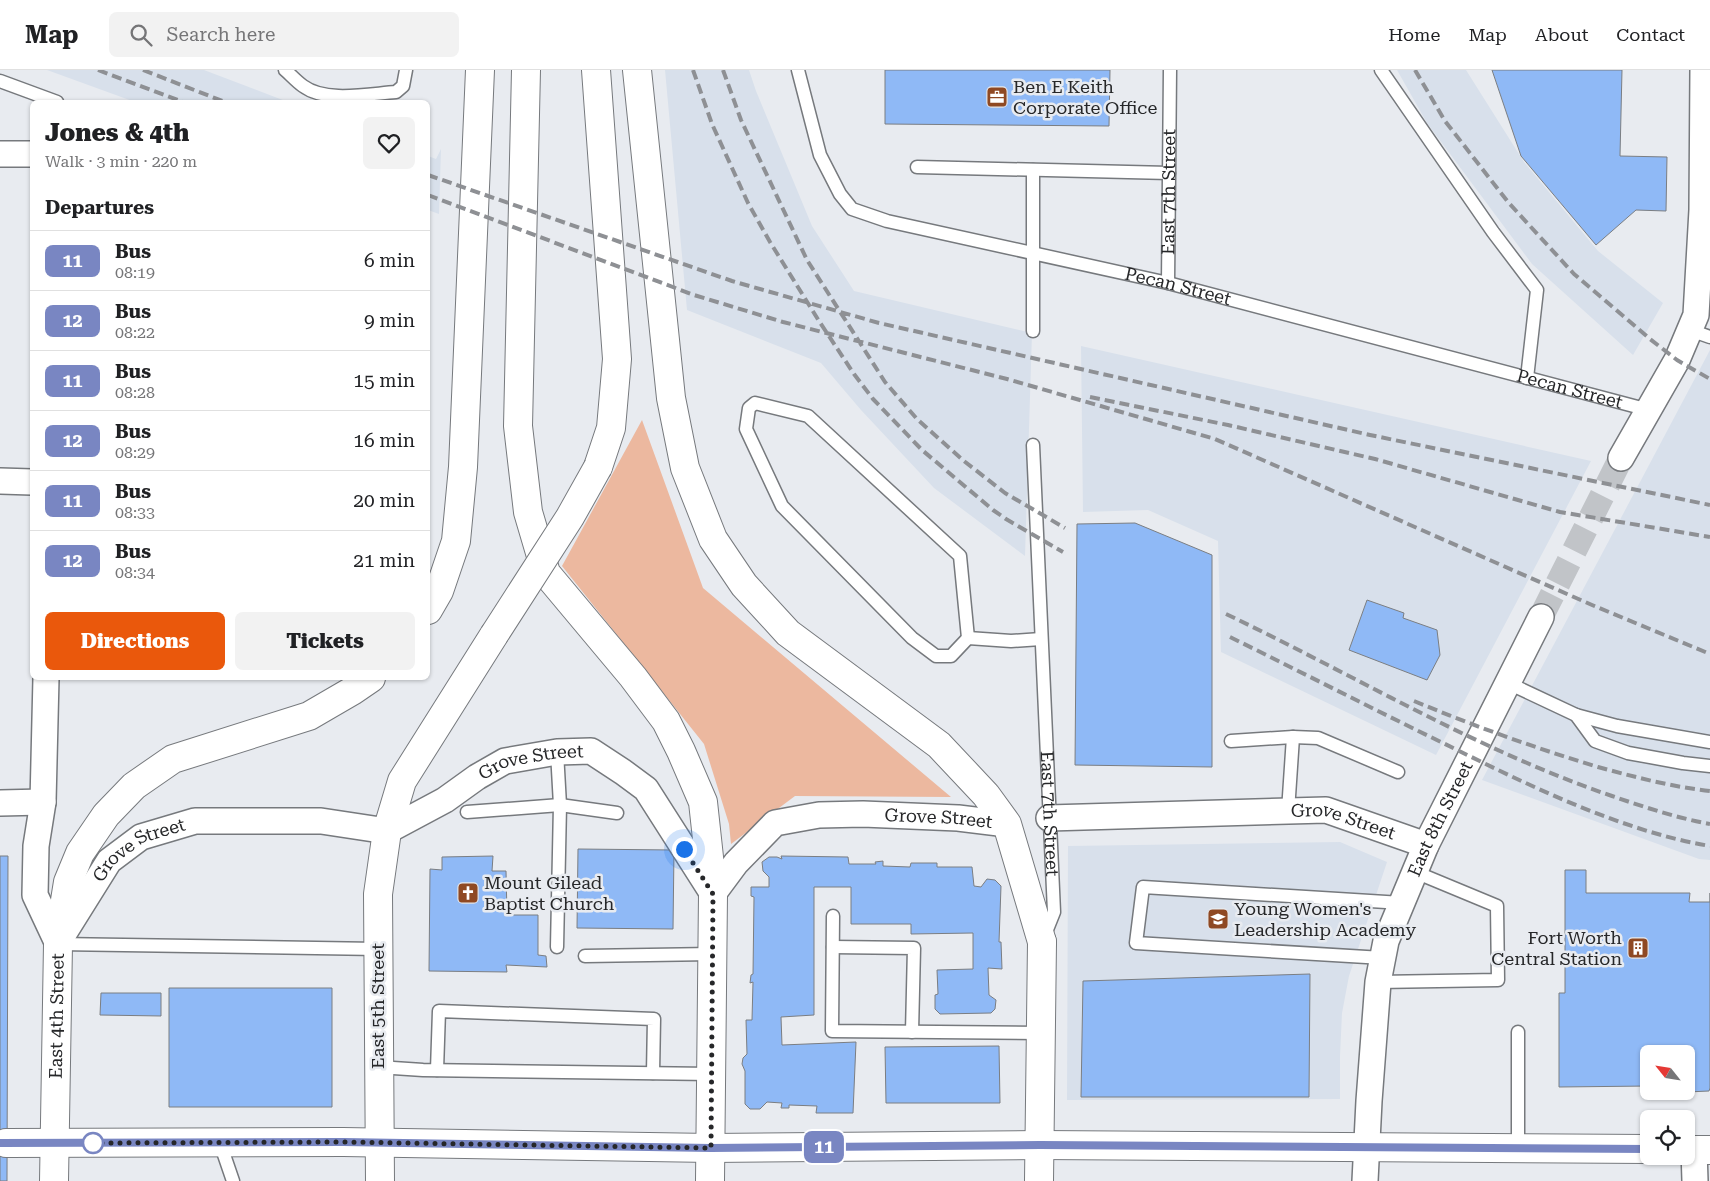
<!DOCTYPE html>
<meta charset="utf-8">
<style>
:root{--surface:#fff;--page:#f2f2f2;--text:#202124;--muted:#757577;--line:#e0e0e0;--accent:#ea580c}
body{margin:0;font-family:"Roboto Serif",serif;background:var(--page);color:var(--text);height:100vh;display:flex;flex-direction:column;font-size:19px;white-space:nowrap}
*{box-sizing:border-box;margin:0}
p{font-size:16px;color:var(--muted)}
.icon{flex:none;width:28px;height:28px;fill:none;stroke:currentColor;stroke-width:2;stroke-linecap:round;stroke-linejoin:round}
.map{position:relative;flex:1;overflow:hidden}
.details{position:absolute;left:30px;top:30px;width:400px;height:580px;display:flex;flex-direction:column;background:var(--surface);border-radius:8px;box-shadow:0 1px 4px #0004}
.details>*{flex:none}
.badge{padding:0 10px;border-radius:8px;font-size:18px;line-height:32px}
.needle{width:32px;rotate:300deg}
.controls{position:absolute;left:1640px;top:975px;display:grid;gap:10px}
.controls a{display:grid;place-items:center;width:55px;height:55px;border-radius:8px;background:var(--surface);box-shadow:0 1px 4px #0004;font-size:25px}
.you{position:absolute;width:25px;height:25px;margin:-12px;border:4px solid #fff;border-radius:50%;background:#1a73e8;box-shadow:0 0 0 8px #1a73e833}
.map>.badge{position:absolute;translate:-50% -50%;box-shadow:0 0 0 2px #fff}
h2{padding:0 15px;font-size:19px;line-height:45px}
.round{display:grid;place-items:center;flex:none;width:52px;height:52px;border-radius:8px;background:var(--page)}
.headline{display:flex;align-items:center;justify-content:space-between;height:85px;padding:0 15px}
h1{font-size:24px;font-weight:800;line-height:38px}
.action{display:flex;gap:10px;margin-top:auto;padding:10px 15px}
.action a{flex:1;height:58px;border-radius:8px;background:var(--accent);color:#fff;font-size:20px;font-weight:800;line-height:58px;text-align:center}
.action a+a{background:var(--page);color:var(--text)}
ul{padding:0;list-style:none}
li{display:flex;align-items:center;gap:15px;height:60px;padding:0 15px;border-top:1px solid var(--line)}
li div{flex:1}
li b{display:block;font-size:19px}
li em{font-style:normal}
li .badge{min-width:55px;font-weight:700;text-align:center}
header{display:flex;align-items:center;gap:30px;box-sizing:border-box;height:70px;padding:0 25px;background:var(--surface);border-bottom:1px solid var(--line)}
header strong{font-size:24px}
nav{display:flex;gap:28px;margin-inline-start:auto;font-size:18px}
.search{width:350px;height:45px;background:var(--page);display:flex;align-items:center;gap:12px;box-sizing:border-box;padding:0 18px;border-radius:8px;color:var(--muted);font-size:19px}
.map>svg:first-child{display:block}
</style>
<header>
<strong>Map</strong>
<div class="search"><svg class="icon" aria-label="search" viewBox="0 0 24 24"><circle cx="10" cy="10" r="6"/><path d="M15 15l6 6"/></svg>Search here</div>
<nav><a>Home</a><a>Map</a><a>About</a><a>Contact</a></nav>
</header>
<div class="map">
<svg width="1710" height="1111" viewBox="0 0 1710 1111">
<rect width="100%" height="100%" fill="#e8ebf0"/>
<path fill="#d8e0eb" d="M47,0H204L288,32H135Z
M665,0H749L756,21L812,156L854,221L1032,263L1025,486L934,418L861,340L821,293L687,240Z
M1397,0H1466L1524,92L1598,181L1663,233L1633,285L1532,194L1427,53Z
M441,79L439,144L428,140V86L436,89Z
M1081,276L1591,391L1436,685L1221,582L1218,471L1148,440L1083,442Z
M1710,280V790L1699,789L1482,710Z
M1340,772L1387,792L1349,906L1342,943L1340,986V1029L1067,1030L1068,776Z"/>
<path fill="#ecb89f" d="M642,350L703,518L951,727L795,726L731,774L729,754L704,674L562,496Z"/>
<path fill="#8fb9f6" stroke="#7b7e82" d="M885,0H1110L1109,56L885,54Z
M1492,0H1622L1620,86L1667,87L1666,141L1636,140L1596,175L1521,86Z
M1135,453L1212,485V697L1075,695L1077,454Z
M1367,530L1404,543L1403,548L1437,560L1440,585L1427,610L1349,580Z
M578,779L674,780L673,859L577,858Z
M0,786H8L7,1111H0Z
M493,786L492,801H506L507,845H538V885L546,886L547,897L506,895L507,902L429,901L430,799L442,800V787Z
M781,786L848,787L849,794H876L875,792L883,791V796L910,797L911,793H937V797H972L974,816L981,817L987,809L995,810L1001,816L999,872H1001L1002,899L988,898L989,925L996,930L995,939L991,943L940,944L935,939V925L938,924L937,900L973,899V863L911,864V854H851V817H814V945L781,947L782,975L856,972L853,1043H816L817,1036L789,1035V1038H781L782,1033L767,1032L760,1039H750L745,1034V1001L742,994L743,988L747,984L746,950H752L753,912L750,913L751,905L753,904L754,827L751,826V817H769V807L763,801L762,792L769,787H777L782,789Z
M1565,800H1586V823H1690L1689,832H1710V823V1018L1709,1021L1687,1022L1686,984H1649V1016L1559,1017V923H1565Z
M1310,904L1309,1027H1081L1083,911Z
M169,918H332V1037H169Z
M101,923H161V946L100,945Z
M999,976L1000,1033H886L885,977Z"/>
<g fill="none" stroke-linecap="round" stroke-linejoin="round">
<path stroke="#c1c4c8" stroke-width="25" stroke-dasharray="25 12" stroke-linecap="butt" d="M1541,547L1621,388"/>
<g stroke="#76797d" stroke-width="15">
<g id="service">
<path d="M285,0C291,5 296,11 303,16C326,33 368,24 396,22L403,16L406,0"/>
<path id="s1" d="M798,0L820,85L840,124L852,139L887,151L1168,213L1649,340"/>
<path d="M1381,0L1493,162L1537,220L1527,308"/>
<path d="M0,11L57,32"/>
<path d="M917,97L1169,103"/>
<path id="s2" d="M1168,213L1170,0"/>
<path d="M1690,260L1710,267"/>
<path d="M1033,261V100"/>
<path d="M755,333L808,346L960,486L968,568L951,586H936L912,568L782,436L746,359L749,338Z"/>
<path id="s3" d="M1033,375L1054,842L1044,867"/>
<path d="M968,568L1011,571L1041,569"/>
<path d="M1508,613L1576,645L1595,671L1628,683L1683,693L1710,696"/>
<path d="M1576,645L1617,656L1710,672"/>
<path d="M1231,671L1293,667L1318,668L1398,702"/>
<path d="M1288,741L1293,667"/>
<path d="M467,742L560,735L617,743"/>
<path d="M833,846L832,961L1040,963"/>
<path d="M58,874L378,879"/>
<path d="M557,877L560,735L557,682"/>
<path d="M833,877L914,878L912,962"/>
<path d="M585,886L712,884"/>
<path d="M1383,888L1136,873L1143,817L1402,833"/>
<path d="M1378,912L1498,910L1497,836L1415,802"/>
<path d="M378,997L423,1000L711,1004"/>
<path d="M437,1000L439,941L654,949L653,1003"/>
<path d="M220,1073L233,1111"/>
<path d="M1518,1078V962"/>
</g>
</g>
<g stroke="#76797d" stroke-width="28">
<g id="minor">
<path d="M0,84H32"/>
<path d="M1621,388L1677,290L1696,245L1702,140L1703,0"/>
<path d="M0,411L32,412"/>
<path d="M46,608L43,732L36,776L35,825L58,874"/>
<path d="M0,733L43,732"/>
<path id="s4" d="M1049,748L1326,740L1426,775"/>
<path id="s5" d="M59,871L109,791L141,767L195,751H321L387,761L445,730L477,707L505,691L557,682L591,681L623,702L646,719L713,824L736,793L775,753L819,745L863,744L958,748L1007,754"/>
<path d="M1694,1080L1695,1111"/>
<path id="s6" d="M1365,1111L1369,1031L1378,912L1386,871L1426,775L1541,547"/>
</g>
</g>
<g stroke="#76797d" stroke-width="30">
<path id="tertiary" d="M6,1073L343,1072L711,1078L1040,1075L1649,1079
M1686,1080H1710"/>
</g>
<g stroke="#76797d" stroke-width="30">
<path id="secondary" d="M710,1111L713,824
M1039,1111L1042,872"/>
</g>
<g stroke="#76797d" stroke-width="30">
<g id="primary">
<path id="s7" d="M54,1111L58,874"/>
<path d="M380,1111L378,824L387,761"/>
</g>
</g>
<g stroke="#76797d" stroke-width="30">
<path id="motorway" d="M526,0L518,356L528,442L546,503L633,607L666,651L681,681L703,732L713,824
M596,0L617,289L611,358L598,397
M637,0L671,328L685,398L713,469L744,515L788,563L939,675L986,725L1007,754L1042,872
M428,540L439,521L456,471L463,397L480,0
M387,761L402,711L494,565
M58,874L68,812L80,783L106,745L134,716L173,689L309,646L352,621L371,608"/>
</g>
<use href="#service" stroke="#fff" stroke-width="12"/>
<use href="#minor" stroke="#fff" stroke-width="25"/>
<use href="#tertiary" stroke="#fff" stroke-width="28"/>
<use href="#secondary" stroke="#fff" stroke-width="28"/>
<use href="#primary" stroke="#fff" stroke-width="28"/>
<use href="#motorway" stroke="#fff" stroke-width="28"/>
<path stroke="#8e9094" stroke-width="4" stroke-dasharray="10 5" stroke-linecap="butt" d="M98,0L183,32
M143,0L225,32
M693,0L712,54L748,133L770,172L819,251L854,304L873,329L922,380L993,440L1006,449L1063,482
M723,0L741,50L807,190L885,312L917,349L964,391L1005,423L1065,458
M1415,0L1445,51L1508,132L1574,204L1650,269L1677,290L1710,309
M428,105L732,211L879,253L1370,365L1710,435
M428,125L694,225L783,252L1007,309L1215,369L1592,535L1710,584
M1090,327L1228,355L1375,389L1560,442L1710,467
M1226,544C1354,605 1477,680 1612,726C1644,737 1677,748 1710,754
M1230,567C1301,602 1371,638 1443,673C1524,713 1620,761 1710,776
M1414,631C1474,656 1535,678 1598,697C1635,707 1672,717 1710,721"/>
<g stroke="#76797d" stroke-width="30" stroke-linecap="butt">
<path id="motorway-bridge" d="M494,565L570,447L598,397"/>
</g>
<use href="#motorway-bridge" stroke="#fff" stroke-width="28"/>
</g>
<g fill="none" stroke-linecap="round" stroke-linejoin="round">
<g stroke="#fff" stroke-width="11">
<path id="line" d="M0,1073L343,1072L711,1078L1040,1075L1649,1079"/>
</g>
<use href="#line" stroke="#7986c2" stroke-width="8"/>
<path stroke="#262729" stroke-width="5" stroke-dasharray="0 9" d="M93,1073L343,1072L711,1078L713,824L684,779"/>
</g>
<defs>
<g id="office-square" transform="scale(1.125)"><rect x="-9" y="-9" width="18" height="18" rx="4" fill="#8f4923" stroke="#e8ebf0"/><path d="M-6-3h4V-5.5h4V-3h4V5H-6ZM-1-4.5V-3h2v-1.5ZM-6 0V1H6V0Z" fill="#fff"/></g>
<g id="church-square" transform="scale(1.125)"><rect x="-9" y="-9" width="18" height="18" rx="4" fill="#8f4923" stroke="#e8ebf0"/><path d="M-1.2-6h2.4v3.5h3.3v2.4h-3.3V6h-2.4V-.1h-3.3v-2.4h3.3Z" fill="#fff"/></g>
<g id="school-square" transform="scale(1.125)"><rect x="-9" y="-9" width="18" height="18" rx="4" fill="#8f4923" stroke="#e8ebf0"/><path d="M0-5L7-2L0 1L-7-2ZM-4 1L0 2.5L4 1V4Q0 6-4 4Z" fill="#fff"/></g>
<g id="building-square" transform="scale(1.125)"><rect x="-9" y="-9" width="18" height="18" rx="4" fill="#8f4923" stroke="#e8ebf0"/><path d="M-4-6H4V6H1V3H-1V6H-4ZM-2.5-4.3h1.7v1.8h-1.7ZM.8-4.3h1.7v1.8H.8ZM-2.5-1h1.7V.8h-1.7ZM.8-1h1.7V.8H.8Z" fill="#fff"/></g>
</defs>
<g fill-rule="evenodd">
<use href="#office-square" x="997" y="27"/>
<use href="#church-square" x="468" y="823"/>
<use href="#school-square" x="1218" y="849"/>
<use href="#building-square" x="1638" y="878"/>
</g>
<circle fill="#fff" stroke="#7986c2" stroke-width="2.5" cx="93" cy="1073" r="10"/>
<g text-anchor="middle" stroke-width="5" stroke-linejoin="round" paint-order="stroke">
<g font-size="18" fill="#262729" stroke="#e8ebf0" text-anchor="start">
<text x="1013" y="23">Ben E Keith<tspan x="1013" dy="21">Corporate Office</tspan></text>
<text x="484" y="819">Mount Gilead<tspan x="484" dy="21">Baptist Church</tspan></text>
<text x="1234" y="845">Young Women's<tspan x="1234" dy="21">Leadership Academy</tspan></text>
<text x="1622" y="874" text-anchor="end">Fort Worth<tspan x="1622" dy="21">Central Station</tspan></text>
</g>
<g font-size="18" fill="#262729" stroke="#e8ebf0">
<text dy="6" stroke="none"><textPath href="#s2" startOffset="91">East 7th Street</textPath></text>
<text dy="6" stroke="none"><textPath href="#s1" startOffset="486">Pecan Street</textPath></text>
<text dy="6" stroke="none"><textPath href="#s1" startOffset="891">Pecan Street</textPath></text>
<text dy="6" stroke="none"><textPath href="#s5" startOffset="546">Grove Street</textPath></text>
<text dy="6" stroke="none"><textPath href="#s3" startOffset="369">East 7th Street</textPath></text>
<text dy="6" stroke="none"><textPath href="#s5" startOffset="1058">Grove Street</textPath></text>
<text dy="6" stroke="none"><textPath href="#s6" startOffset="375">East 8th Street</textPath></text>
<text dy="6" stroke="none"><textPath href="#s4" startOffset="296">Grove Street</textPath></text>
<text dy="6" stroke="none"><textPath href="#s5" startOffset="126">Grove Street</textPath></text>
<text transform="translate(378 936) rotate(-90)" y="6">East 5th Street</text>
<text dy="6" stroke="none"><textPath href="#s7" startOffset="165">East 4th Street</textPath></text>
</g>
</g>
</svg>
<div class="controls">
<a><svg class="needle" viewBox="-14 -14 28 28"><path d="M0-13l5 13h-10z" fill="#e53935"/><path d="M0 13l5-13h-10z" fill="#757577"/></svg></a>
<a><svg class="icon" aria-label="locate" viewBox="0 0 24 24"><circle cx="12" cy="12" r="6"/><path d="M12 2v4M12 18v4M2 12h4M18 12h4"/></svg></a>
</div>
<div class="you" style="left:684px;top:779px"></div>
<b class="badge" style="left:824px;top:1077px;background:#7986c2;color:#fff">11</b>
<section class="details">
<div class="headline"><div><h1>Jones &amp; 4th</h1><p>Walk · 3 min · 220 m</p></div><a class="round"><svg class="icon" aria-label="heart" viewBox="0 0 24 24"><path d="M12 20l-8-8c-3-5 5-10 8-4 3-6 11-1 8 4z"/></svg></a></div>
<h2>Departures</h2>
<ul>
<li><span class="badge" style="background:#7986c2;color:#fff">11</span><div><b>Bus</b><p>08:19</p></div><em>6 min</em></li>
<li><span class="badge" style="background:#7986c2;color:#fff">12</span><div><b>Bus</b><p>08:22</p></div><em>9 min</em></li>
<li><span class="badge" style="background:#7986c2;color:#fff">11</span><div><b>Bus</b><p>08:28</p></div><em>15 min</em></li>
<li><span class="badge" style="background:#7986c2;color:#fff">12</span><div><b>Bus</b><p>08:29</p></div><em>16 min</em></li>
<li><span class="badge" style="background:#7986c2;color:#fff">11</span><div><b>Bus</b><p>08:33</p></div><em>20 min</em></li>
<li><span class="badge" style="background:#7986c2;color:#fff">12</span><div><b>Bus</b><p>08:34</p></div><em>21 min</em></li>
</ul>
<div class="action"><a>Directions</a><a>Tickets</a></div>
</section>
</div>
